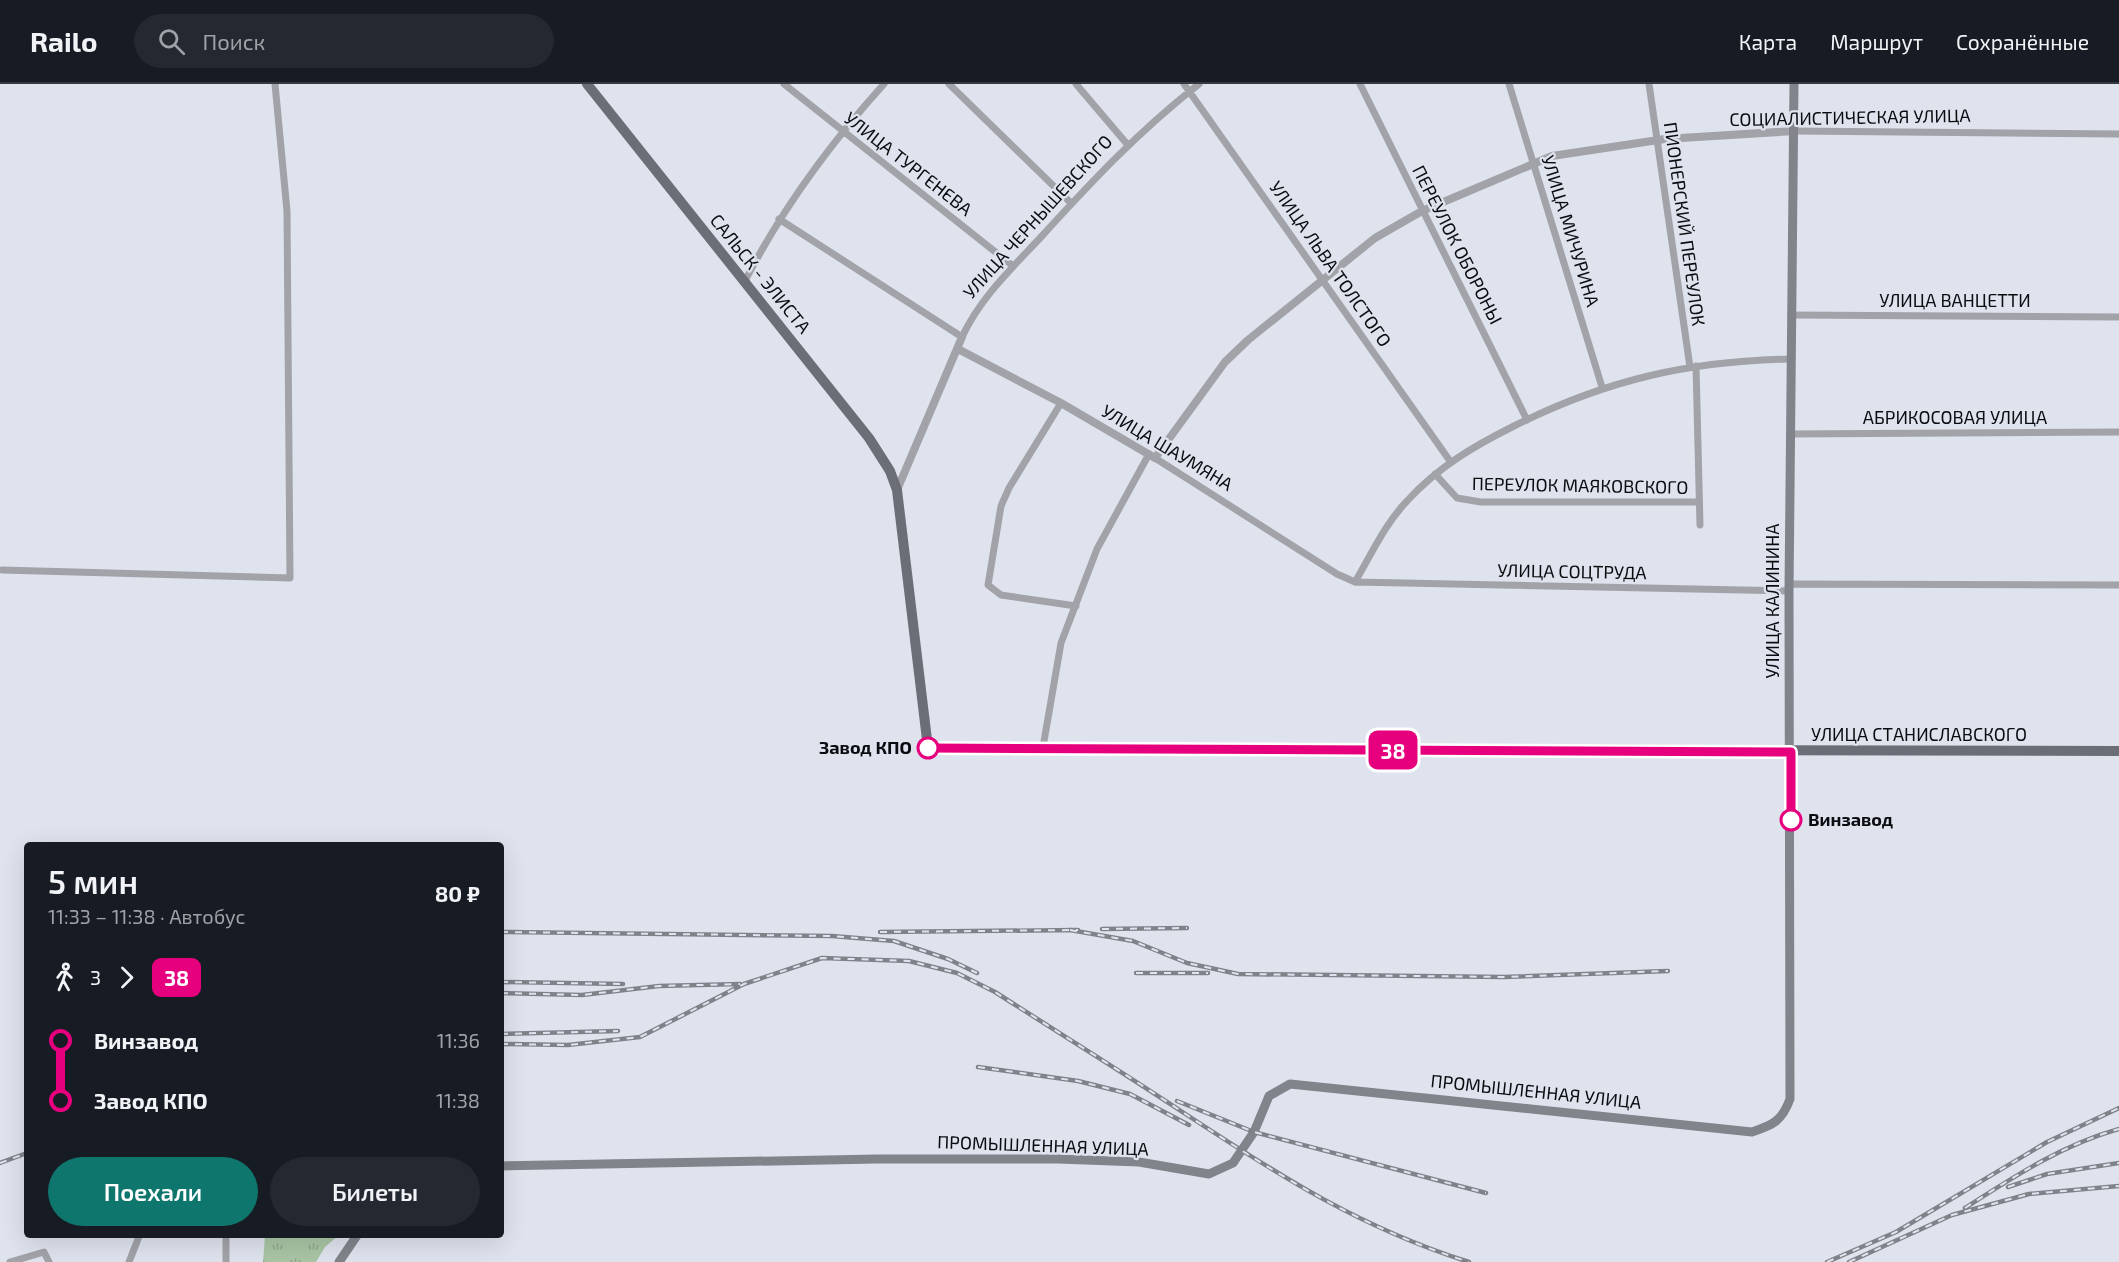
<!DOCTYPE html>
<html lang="ru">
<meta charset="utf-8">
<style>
:root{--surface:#171b24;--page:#242831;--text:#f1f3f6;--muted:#9ea1a6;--line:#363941;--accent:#0f766e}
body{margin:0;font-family:"Exo 2",sans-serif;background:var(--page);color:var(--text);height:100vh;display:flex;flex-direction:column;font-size:22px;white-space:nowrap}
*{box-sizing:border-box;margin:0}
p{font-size:20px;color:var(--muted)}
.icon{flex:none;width:33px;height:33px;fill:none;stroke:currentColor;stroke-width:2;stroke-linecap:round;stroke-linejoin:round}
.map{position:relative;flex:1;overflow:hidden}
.side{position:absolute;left:24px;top:758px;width:480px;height:396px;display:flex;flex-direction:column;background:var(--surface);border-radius:6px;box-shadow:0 6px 24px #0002}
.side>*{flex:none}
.badge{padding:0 12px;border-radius:9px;font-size:21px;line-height:39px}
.map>.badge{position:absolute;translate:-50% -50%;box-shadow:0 0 0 3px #fff}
.legs{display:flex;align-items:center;gap:9px;height:66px;padding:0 24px;font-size:20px}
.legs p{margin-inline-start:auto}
.headline{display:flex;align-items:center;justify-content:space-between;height:102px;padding:0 24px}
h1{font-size:33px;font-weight:600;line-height:45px}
.cta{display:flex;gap:12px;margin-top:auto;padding:12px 24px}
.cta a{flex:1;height:69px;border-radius:36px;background:var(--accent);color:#fff;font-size:24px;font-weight:600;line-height:69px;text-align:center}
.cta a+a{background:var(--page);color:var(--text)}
ul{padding:0 24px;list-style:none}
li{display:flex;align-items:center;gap:21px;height:60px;font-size:22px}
li i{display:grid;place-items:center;width:9px;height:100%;margin:0 8px;background:currentColor}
li i::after{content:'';width:15px;height:15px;margin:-8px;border:4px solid;border-radius:50%;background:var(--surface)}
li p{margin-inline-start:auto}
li:first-child i{background:linear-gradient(#0000 50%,currentColor 0)}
li:last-child i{background:linear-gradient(currentColor 50%,#0000 0)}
header{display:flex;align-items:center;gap:36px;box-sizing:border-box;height:84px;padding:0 30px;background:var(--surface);border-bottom:2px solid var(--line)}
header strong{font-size:28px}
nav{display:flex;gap:33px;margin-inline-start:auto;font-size:21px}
.search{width:420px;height:54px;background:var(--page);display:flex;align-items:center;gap:15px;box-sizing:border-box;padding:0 21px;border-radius:33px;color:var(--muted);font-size:22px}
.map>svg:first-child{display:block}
</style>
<header>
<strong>Railo</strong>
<div class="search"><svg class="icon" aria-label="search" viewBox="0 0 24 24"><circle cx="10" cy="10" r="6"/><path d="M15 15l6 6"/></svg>Поиск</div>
<nav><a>Карта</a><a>Маршрут</a><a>Сохранённые</a></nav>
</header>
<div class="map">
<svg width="2119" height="1178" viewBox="0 0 2119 1178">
<defs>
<pattern id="park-tufts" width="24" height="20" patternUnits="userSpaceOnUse" patternTransform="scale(1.5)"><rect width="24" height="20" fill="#a9c5a5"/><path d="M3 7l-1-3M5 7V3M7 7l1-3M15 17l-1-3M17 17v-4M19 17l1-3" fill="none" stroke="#90a88d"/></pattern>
</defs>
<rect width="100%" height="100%" fill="#dfe3ee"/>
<path fill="url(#park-tufts)" d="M265,1151V1150L339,1151L325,1163L316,1178H263Z"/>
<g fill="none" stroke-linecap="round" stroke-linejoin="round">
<path stroke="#a1a3a8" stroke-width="7" d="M784,0L1013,182
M949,0L1070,118
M1076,0L1127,60
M1184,0L1450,377
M1360,0L1527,336
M1509,0L1602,303
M1649,0L1690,283
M1794,47L2119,50
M779,135L962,253C980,214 1012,184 1041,153C1092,97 1139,47 1199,0
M745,197C782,125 829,61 884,0
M1791,231L2119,233
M1696,282L1700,441
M1061,319L1009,404L1001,422L988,501L1001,511L1076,522
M1790,350L2119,348
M1155,374L1337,490L1355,498L1789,507
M1435,390L1457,414L1481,418H1699
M2,486L290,494L287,127L275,0
M1355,498C1371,471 1385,440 1407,417C1438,383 1474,362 1514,342C1606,296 1688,277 1791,275
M1789,500L2119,501
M1043,663L1061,559L1097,465L1149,370
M10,1178L44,1168L49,1178
M129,1178L140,1150
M226,1178V1150"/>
<path stroke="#a1a3a8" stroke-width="8" d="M958,265L1061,319L1155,374L1225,278L1248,256L1375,154L1422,127L1552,72L1665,55L1794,47
M897,406L962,253"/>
<path stroke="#81848b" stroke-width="9" d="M501,1082L877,1075H1058L1139,1078L1209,1090L1233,1079L1254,1048L1269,1012L1290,1000L1752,1048C1773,1041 1782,1037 1790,1015L1789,507L1794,0
M339,1178L358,1150"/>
<path stroke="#6b6e76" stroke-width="10" d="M587,0L869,354L890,387L897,406L928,664L2119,667"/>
<g stroke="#80828a" stroke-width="4.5">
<path id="rail" d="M1102,845L1187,844
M1070,846L1133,857L1187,879L1238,890L1504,893L1668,887
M501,848L832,852L894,857L948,875L977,889
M880,848L1078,846
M1136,889H1208
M501,898L623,900
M501,909L582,911L659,902L740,900
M501,950L618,947
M501,960L568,961L640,953L744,900L822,874L909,877L957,889L995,908C1059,949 1124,989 1187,1031C1280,1092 1361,1144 1469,1178
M978,983L1078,997L1130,1010L1189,1041
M1177,1017L1254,1048L1486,1109
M0,1079L27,1069
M2008,1103L2047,1090L2119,1079
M1965,1124C2015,1092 2062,1061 2119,1045
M1827,1178L1896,1148L2047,1058L2119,1024
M1849,1178L1952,1131L2029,1110L2119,1102"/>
</g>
<use href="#rail" stroke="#dfe3ee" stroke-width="2" stroke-dasharray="7" stroke-linecap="butt"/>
</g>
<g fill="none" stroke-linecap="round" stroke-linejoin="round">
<g stroke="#fff" stroke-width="14">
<path id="line-1" d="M928,664L1791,668V736"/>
</g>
<use href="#line-1" stroke="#e6007e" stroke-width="9"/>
</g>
<g fill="#fff" stroke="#e6007e" stroke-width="3">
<circle cx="928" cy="664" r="10"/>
<circle cx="1791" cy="736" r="10"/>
</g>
<g text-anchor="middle" stroke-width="4.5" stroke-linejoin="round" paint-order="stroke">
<g font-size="18" fill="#0b0c10" stroke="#dfe3ee">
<text transform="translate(1850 34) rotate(-1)" y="6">СОЦИАЛИСТИЧЕСКАЯ УЛИЦА</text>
<text transform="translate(908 80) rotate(38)" y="6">УЛИЦА ТУРГЕНЕВА</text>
<text transform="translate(1038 133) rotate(-48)" y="6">УЛИЦА ЧЕРНЫШЕВСКОГО</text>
<text transform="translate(1684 140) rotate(82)" y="6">ПИОНЕРСКИЙ ПЕРЕУЛОК</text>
<text transform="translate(1570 147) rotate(73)" y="6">УЛИЦА МИЧУРИНА</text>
<text transform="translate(1457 161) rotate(63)" y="6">ПЕРЕУЛОК ОБОРОНЫ</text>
<text transform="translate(1330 180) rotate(55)" y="6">УЛИЦА ЛЬВА ТОЛСТОГО</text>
<text transform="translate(760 190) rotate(51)" y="6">САЛЬСК - ЭЛИСТА</text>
<text x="1955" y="223">УЛИЦА ВАНЦЕТТИ</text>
<text x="1955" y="340">АБРИКОСОВАЯ УЛИЦА</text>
<text transform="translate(1167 364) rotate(31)" y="6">УЛИЦА ШАУМЯНА</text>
<text transform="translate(1580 402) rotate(1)" y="6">ПЕРЕУЛОК МАЯКОВСКОГО</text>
<text transform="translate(1572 488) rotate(1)" y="6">УЛИЦА СОЦТРУДА</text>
<text transform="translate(1773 517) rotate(-90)" y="6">УЛИЦА КАЛИНИНА</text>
<text x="1919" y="657">УЛИЦА СТАНИСЛАВСКОГО</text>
<text transform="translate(1536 1008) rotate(6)" y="6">ПРОМЫШЛЕННАЯ УЛИЦА</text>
<text transform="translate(1043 1062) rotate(2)" y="6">ПРОМЫШЛЕННАЯ УЛИЦА</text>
</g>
<g font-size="18" font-weight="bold" fill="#0b0c10" stroke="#dfe3ee" text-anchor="end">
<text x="912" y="670">Завод КПО</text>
<text x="1808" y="742" text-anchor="start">Винзавод</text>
</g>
</g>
</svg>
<b class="badge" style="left:1393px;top:666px;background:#e6007e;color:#fff">38</b>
<section class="side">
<div class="headline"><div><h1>5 мин</h1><p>11:33 – 11:38 · Автобус</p></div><b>80 ₽</b></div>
<div class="legs"><svg class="icon" aria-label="walk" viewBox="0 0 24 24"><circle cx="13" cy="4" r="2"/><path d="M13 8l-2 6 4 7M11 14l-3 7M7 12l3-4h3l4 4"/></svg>3<svg class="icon" aria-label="forward" viewBox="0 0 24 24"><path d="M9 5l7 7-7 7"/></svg><b class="badge" style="background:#e6007e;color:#fff">38</b></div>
<ul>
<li><i style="color:#e6007e"></i><b>Винзавод</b><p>11:36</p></li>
<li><i style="color:#e6007e"></i><b>Завод КПО</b><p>11:38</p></li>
</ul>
<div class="cta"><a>Поехали</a><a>Билеты</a></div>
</section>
</div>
